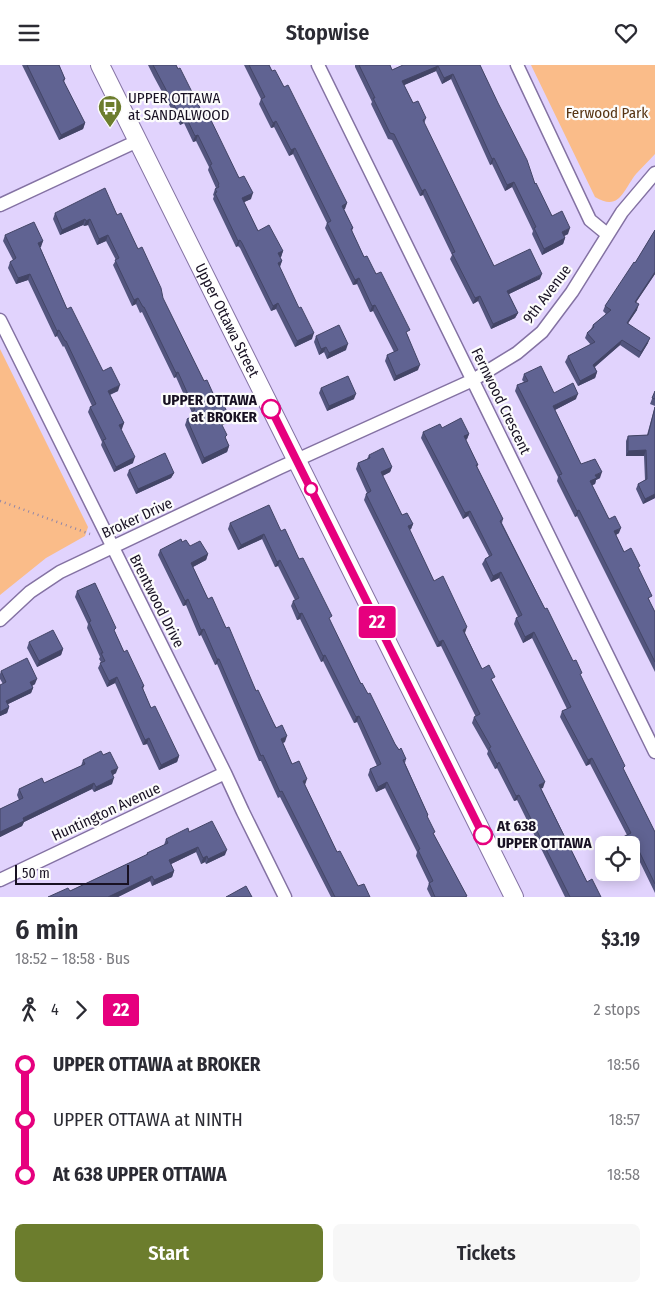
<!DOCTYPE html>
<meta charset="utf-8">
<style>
:root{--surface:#fff;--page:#f7f7f7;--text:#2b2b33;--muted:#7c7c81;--accent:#6c7d2d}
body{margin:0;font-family:"Fira Sans Condensed",sans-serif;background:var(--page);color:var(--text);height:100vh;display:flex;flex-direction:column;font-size:19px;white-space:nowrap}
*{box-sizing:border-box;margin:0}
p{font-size:16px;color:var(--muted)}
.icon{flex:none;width:28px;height:28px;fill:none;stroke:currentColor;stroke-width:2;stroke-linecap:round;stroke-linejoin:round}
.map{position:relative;height:832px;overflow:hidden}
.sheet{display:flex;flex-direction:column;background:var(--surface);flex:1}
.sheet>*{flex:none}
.badge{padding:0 10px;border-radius:4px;font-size:18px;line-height:32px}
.fabs{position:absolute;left:595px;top:771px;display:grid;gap:10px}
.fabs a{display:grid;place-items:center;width:45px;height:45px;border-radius:8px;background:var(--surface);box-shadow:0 2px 12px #0003;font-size:25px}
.scale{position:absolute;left:15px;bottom:12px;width:114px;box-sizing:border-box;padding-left:5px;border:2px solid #181123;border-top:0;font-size:14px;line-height:18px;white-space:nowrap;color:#181123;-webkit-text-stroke:4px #fcfcfc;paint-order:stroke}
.map>.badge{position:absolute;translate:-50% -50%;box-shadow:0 0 0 2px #fff}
.legs{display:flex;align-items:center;gap:8px;height:55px;padding:0 15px;font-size:16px}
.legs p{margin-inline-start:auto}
.head{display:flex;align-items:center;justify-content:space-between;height:85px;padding:0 15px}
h1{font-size:28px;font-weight:600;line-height:38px}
.cta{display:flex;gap:10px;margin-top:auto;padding:10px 15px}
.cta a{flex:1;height:58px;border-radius:8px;background:var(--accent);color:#fff;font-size:20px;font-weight:600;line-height:58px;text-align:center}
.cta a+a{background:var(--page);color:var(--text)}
ul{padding:0 15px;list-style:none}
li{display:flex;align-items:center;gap:18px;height:55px;font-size:19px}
li i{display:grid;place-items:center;width:8px;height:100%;margin:0 6px;background:currentColor}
li i::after{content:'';width:12px;height:12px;margin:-6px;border:4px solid;border-radius:50%;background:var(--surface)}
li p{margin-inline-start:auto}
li:first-child i{background:linear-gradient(#0000 50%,currentColor 0)}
li:last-child i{background:linear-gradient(currentColor 50%,#0000 0)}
header{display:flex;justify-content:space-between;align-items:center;height:65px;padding:0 15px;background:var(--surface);font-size:22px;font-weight:600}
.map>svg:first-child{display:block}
</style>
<header><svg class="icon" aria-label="menu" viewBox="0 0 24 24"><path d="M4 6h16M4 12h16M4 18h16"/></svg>Stopwise<svg class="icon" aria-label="heart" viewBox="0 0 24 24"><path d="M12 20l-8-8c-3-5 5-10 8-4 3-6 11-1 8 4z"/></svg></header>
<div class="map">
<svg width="655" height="832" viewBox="0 0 655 832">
<rect width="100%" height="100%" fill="#e1d3fd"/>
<path fill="#fabc89" d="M531,0H655V89C649,96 642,102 636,109C623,125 620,147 595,132Z
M0,284L88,462L85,471L46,493L0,530Z"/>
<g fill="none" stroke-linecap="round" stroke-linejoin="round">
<g stroke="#8472a3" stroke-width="15">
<path id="street" d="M318,0L655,687
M517,0L590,155L607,169
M0,140L131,79L138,77
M0,255L225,708L243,747L285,832
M0,555L30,527L60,507L279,403L473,315L517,288L542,267L572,227L622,147L655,108
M0,815L225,708"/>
</g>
<g stroke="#8472a3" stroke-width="20">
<g id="secondary">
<path id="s1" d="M100,0L514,832"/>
</g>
</g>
<path stroke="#9186a7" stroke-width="2.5" stroke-dasharray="1 4" stroke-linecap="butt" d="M0,436L90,469"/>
<use href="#street" stroke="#fff" stroke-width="12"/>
<use href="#secondary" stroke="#fff" stroke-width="18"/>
</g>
<path fill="#53557e" d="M22,0H59L65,14L64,17L85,58L83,64L59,75Z
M148,0H176L251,134L244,137L258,166L283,186L281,192H280L282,196L279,202L312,274L295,282L276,244L271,246L240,183L238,181L236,182L213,134L214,131L213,130L215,124L216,123L208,105L209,102L196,76L193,77L184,58L180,60L154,12Z
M244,0H269L272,6L284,22L347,138L344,144L353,163L352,166L364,192L376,209L408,271L418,305L394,316L385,296L387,290L394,287L373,246L370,247L357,219L353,220L325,163L327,158L293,89L289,91L274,62L271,63L259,39L261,34Z
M355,0H390L392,5L403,0H480L535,119L552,151L568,169L564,171L565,173L563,179L542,190L532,169L533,166L512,122L505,126L492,99L490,100L451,14L442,19L436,6L404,20L413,38L426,53L424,59L494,201L540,214L509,229L518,248L515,253L491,264L478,236L473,239L450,194L452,190L423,130L420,131L392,75L388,74L371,39L372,37L355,2Z
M55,148L117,150L138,184L204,316L216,335L229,352L227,358L222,360L226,374L229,381L227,387L202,399L185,360L187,354L191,352L192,348L176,312L174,313L142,247L140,248L136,239L132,241L113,200L116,195L106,176L97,180L88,160L84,161L83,160L60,170L53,154Z
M655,165V209L636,237L637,245L628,258L648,278L639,293L620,280L595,302L597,307L595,313L578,321L565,297L568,291L591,280L585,273L587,268L591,264L593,260L606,249L603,246L605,241L635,198Z
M5,170L43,176L40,182L67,244L103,306L118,326L110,330L124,358L121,364L133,398L114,407L101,380L102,377L88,347L90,342L92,341L64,281L63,282L57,271L55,272L28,215L16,219L8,203L10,197L13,195L3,176Z
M316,271L346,285L327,294L324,287L319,290L314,277Z
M524,309L554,328L576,334L555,345L581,399L600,413L596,415L595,419L592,420L609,454L619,468L616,470L624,487L639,505L650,537L655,547V607L577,451L575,452L557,416L558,412L515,326L517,320L524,317L522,315Z
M321,323L354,334L327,346L319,328Z
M655,326V433L643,439L636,424L638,419L645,415L644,391H626V376L628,371L647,370L655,341L650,339Z
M442,363L469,369L467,374L466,375L478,400L477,402L503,454L502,458L545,544L581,612L624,705L655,767V828L637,791L631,794V780H622L621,778L623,772L627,770L590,699L586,701L560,652L562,646L567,644L532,573L523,578L514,559L516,553L518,552L499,513L491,517L482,499L485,494L489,491L468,451L463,454L421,373L423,367Z
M369,390L392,402L390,407L382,411L402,450L413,459L411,464L409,465L434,516L465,568L482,604L493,617L543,723H541L587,817L601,832H565L517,735L514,736L497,703L495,704L487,689L488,686L472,658L474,652H476L441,581L437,582L364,435L366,429L367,428L356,404L358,398L367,394Z
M129,405L174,408L171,413L136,429L127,410Z
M230,458L281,466L299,494L330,556L361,619L368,629L395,679L406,694L405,698L428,750L427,752L434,770L467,831L466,832H431L427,824L429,818L416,791L417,787L385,723L376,727L368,710L370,704L377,701L357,657L354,658L323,596L321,597L300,554L297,555L291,541L293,536L295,535L278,501L275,502L262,474L238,485L228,464Z
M182,477L190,481L208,489L206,495L193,502L208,534L226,563L256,626L273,657L285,677L283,678L292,699L305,720L337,787L358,821L370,832H331L280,732L278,733L261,696H259L217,599L215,600L201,570L199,571L186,540L183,541L158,490L160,485Z
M77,526L115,567L124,587L144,621L143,624L151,643L179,691L177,697L159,705L147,679L143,680L115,618L107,622L98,603L101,597L99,594L100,592L87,563L88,559L75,532Z
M29,577L63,584L61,590L37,602L27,583Z
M1,606L35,619L32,621L33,623L31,628L8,639L9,642L7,648L0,651V620L3,619L0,614V609Z
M103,690L116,708L113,710L112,719L94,727L92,724L24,757L22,761L0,772V744L19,735L17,730L19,724L44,718L81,701L83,695Z
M189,767L225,790L206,799L205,797L201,799L196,787L171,799L174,806L172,812L152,821L150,816L118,832H48L70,826L146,790L147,788L164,780L166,774Z"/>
<path fill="#434566" d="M438,1L436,6L400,22L402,16Z
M453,9L451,14L442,19L444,13Z
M186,52L184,58L180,60L182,55Z
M276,56L274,62L271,63L273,58Z
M85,58L83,64L59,75L61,70Z
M198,70L196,76L193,77L195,71Z
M295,83L293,89L289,91L291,85Z
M494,93L492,99L490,100L492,94Z
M514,117L512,122L505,126L507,120Z
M425,124L423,130L420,131L422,126Z
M253,128L251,134L240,139L242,133Z
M347,138L345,144L340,146L342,141Z
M85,154L83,160L60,170L62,165Z
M90,154L88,160L84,161L86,156Z
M570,163L568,169L560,173L562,167Z
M108,170L106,176L97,180L99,174Z
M565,173L563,179L542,190L544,184Z
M240,175L238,181L236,182L238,176Z
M43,176L41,182L36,184L38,178Z
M283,186L281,192L276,194L278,188Z
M282,196L280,202L276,204L278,198Z
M655,207V209L633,242L635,237Z
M30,209L28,215L16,219L18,213Z
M542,209L540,214L505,231L507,226Z
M359,213L357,219L353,220L355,215Z
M480,231L478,236L473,239L475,233Z
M138,233L136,239L132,241L134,235Z
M278,238L276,244L271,246L273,241Z
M639,239L637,245L625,263L627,258Z
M375,240L373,246L370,247L372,241Z
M518,248L515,253L491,264L493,259Z
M59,265L57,271L55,272L57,266Z
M314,268L312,274L295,282L297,276Z
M650,273L648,278L639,293L641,287Z
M622,275L620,280L591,305L593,300Z
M348,279L346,285L327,294L329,288Z
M326,282L324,287L319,290L321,284Z
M420,300L418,305L394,316L396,311Z
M178,307L176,312L174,313L176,308Z
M597,307L595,313L578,321L580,316Z
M120,320L118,326L106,331L108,326Z
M356,329L354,334L327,346L329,341Z
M578,329L576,334L551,347L553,341Z
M229,352L227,358L218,362L220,356Z
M124,358L122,364L117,366L119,360Z
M469,369L467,374L462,377L464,371Z
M229,381L227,387L202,399L204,393Z
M646,385L644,391H626L628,386Z
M135,392L133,398L114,407L116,402Z
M392,402L390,407L379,413L381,407Z
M602,407L600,413L596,415L595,419L588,422L590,416L595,410Z
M174,408L171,413L136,429L138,424Z
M655,429V433L643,439L645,434Z
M579,445L577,451L575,452L577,446Z
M470,446L468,451L463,454L465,448Z
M413,459L411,464L406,467L408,461Z
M621,463L619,468L612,472L614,466Z
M264,469L262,474L238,485L241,480Z
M208,489L206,495L189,504L191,498Z
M280,495L278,501L275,502L277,497Z
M501,507L499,513L491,517L493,511Z
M188,534L186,540L183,541L185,536Z
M302,548L300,554L297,555L299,549Z
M467,562L465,568L461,570L463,565Z
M204,564L201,570L199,571L201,565Z
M534,567L532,573L523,578L525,572Z
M443,575L441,581L437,582L439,577Z
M63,584L61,590L37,602L39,596Z
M325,590L323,596L321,597L323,591Z
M217,594H219L217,599L215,600Z
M117,612L115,618L107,622L109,616Z
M37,614L35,619L28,623L30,617Z
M33,623L31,628L4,641L6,636Z
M9,642L7,648L0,651V647Z
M359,651L357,657L354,658L356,652Z
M287,671L285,677L279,679L281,674Z
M149,673L147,679L143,680L145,675Z
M179,691L177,697L159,705L161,700Z
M592,693L590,699L586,701L588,695Z
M499,697L497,703L495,704L497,699Z
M118,703L116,708L109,712L111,706Z
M114,713L112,719L94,727L96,722Z
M307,714L305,720L301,722L303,716Z
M387,717L385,723L376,727L378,722Z
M545,717L543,723L537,725L539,720Z
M94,718L92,724L24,757L22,761L0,772V767L23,753Z
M519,730L517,735L514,736L516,731Z
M198,782L196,787L167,801L169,795Z
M227,785L225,790L206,799L208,794Z
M639,786L637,791L631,794V789Z
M207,791L205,797L201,799L203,793Z
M174,806L172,812L152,821L154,815Z
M152,811L150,816L118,832H108Z"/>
<path fill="#606392" stroke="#434566" d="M27,0H59L65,14L63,15L85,58L61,70Z
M153,0H176L178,4L180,3L203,49L207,47L239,113L244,111L253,128L242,133L258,166L269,160L283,186L278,188L282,196L278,198L299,243L301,242L314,268L297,276L278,238L273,241L242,178L240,175L238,176L215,128L217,127L215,124L219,122L218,120L219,119L210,100L212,99L198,70L195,71L186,52L182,55Z
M249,0H269L272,6L275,5L284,22L288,20L347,138L342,141L353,163L351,164L364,192L367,191L376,209L381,207L410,265L406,267L420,300L396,311L387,290L398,285L375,240L372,241L359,213L355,215L327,158L331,156L295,83L291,85L276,56L273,58L261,34L265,32Z
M359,0H390L392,5L403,0H480L498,38L527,95L535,119L536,118L552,151L562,146L570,163L562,167L565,173L544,184L534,163L536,162L514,117L507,120L494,93L492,94L453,9L444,13L438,1L402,16L413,38L418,36L426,53L423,55L494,201L530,184L542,209L507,226L518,248L493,259L480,231L475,233L452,188L455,187L425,124L422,126L394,69L390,68L373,33H375Z
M105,123L117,150L121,148L138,184L142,182L161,223L163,233L204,316L207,315L216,335L221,333L229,352L220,356L227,370L225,372L229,381L204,393L187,354L195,350L193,346L195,345L178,307L176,308L144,242H143L138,233L134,235L115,195L119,193L108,170L99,174L90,154L86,156L85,154L62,165L55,148Z
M34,157L43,176L38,178L67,244L71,242L103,306L111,302L120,320L108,326L124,358L119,360L135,392L116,402L103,375L106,374L90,342L96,339L66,276H65L59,265L57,266L30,209L18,213L10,197L16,193L5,170Z
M655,165V207L635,237L639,239L627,258L650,273L641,287L622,275L593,300L597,307L580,316L568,291L595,277L587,268L594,262L593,260L611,245L605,241L634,197L635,198Z
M339,260L348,279L329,288L326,282L321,284L316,271Z
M541,301L554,328L573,318L578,329L553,341L581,399L595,394L602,407L595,410L597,413L590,416L609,454L615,451L621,463L614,466L624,487L631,483L640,501L638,502L652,531L648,533L655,547V597L579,445L577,446L559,410L562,409L517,320L528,316L524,309Z
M348,311L356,329L329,341L321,323Z
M655,326V334L652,333Z
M655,342V429L645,434L638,419L647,414L646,385L628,386V371L648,370Z
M461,353L469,369L464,371L478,400H476L503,454L500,456L545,544L547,543L573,596L576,595L582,608L580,609L625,701L623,703L655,767V819L639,786L631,789V780H627L623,772L631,768L592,693L588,695L562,646L571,642L534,567L525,572L516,553L522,550L501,507L493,511L485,494L492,490L470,446L465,448L423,367L440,359L442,363Z
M383,383L392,402L381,407L402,450L407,448L413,459L408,461L434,516L443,511L467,562L463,565L482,604L489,600L495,612L491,614L545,717L539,720L587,817L592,814L601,832H570L519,730L516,731L499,697L497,699L489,683L491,682L474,652L480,649L443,575L439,577L366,429L371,426L358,398L370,393L369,390Z
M165,388L174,408L138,424L129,405Z
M269,440L281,466L285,464L299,494L303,493L332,551L329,553L361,619L362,618L368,629L370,628L395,679L399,685L401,683L406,694L403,695L428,750L427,751L435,767L433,768L467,831L465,832H435L429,818L433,816L418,785L420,784L387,717L378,722L370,704L381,699L359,651L356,652L325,590L323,591L302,548L299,549L293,536L299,533L280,495L277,497L264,469L241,480L230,458Z
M181,474L182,477L186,475L190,481L200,476L208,489L191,498L208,534L212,532L226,563L229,562L256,626L258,625L273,657L276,663L282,660L287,671L281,674L292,699L299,696L307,714L303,716L337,787L340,786L358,821L364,819L370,832H335L282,726L280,727L263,690L261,691L219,594H217L204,564L201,565L188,534L185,536L160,485Z
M95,518L116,563L114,565L124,587L127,585L144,621L142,622L151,643L155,641L179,691L161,700L149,673L145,675L117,612L109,616L100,598L105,596L101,588H103L89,557L91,556L77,526Z
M53,565L63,584L39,596L29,577Z
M27,593L37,614L30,617L33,623L6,636L9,642L0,647V620L6,617L1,606Z
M101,686L103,690L110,687L118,703L111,706L114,713L96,722L94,718L23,753L24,756L0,767V744L23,733L19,724L42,713L44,718L85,699L83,695Z
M212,756L227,785L208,794L207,791L203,793L198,782L169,795L174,806L154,815L152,811L108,832H48L68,823L70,826L148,789L147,788L168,778L166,774L188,763L189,767Z
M246,821L252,832H226Z"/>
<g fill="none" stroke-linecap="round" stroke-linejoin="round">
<g stroke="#fff" stroke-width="11">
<path id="line-1" d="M271,344L483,770"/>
</g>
<use href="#line-1" stroke="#e6007e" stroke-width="8"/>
</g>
<defs>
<g id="bus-pin" transform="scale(1.25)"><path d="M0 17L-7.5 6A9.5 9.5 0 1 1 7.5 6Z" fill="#6c7d2d" stroke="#fcfcfc"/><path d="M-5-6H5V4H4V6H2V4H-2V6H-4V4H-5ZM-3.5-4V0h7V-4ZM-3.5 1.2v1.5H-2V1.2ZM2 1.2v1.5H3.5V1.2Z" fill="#fff"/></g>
</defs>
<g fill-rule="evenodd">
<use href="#bus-pin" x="110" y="42"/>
</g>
<g fill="#fff" stroke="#e6007e" stroke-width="2.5">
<circle cx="271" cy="344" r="9"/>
<circle cx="311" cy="424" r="6"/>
<circle cx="483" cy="770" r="9"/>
</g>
<g text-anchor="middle" stroke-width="4.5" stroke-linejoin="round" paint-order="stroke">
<g font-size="15" fill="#181123" stroke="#fcfcfc" text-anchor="start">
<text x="128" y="38">UPPER OTTAWA<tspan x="128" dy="17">at SANDALWOOD</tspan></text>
</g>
<g font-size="15" fill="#563312" stroke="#fcfcfc">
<text x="607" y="53">Ferwood Park</text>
</g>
<g font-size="15" fill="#181123" stroke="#fcfcfc">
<text transform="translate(547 229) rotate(-53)" y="5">9th Avenue</text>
<text dy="5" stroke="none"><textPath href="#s1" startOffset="285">Upper Ottawa Street</textPath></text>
<text transform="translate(501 336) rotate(64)" y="5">Fernwood Crescent</text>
<text transform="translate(137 453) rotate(-25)" y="5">Broker Drive</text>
<text transform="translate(157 536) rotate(63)" y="5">Brentwood Drive</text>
<text transform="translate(106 747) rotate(-25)" y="5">Huntington Avenue</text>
</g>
<g font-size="15" font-weight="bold" fill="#181123" stroke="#fcfcfc" text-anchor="end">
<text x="257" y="340">UPPER OTTAWA<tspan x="257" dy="17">at BROKER</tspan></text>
<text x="497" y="766" text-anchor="start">At 638<tspan x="497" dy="17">UPPER OTTAWA</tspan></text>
</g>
</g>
</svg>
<div class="fabs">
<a><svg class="icon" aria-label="locate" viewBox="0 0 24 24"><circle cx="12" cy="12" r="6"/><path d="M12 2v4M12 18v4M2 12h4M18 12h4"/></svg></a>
</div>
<div class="scale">50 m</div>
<b class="badge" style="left:377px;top:557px;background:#e6007e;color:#fff">22</b>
</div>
<section class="sheet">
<div class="head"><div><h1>6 min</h1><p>18:52 – 18:58 · Bus</p></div><b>$3.19</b></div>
<div class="legs"><svg class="icon" aria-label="walk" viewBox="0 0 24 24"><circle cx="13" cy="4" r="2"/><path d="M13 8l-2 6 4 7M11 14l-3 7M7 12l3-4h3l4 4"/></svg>4<svg class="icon" aria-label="forward" viewBox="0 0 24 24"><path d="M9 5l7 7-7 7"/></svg><b class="badge" style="background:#e6007e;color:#fff">22</b><p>2 stops</p></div>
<ul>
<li><i style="color:#e6007e"></i><b>UPPER OTTAWA at BROKER</b><p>18:56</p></li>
<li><i style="color:#e6007e"></i><span>UPPER OTTAWA at NINTH</span><p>18:57</p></li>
<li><i style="color:#e6007e"></i><b>At 638 UPPER OTTAWA</b><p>18:58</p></li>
</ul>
<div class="cta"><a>Start</a><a>Tickets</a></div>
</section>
